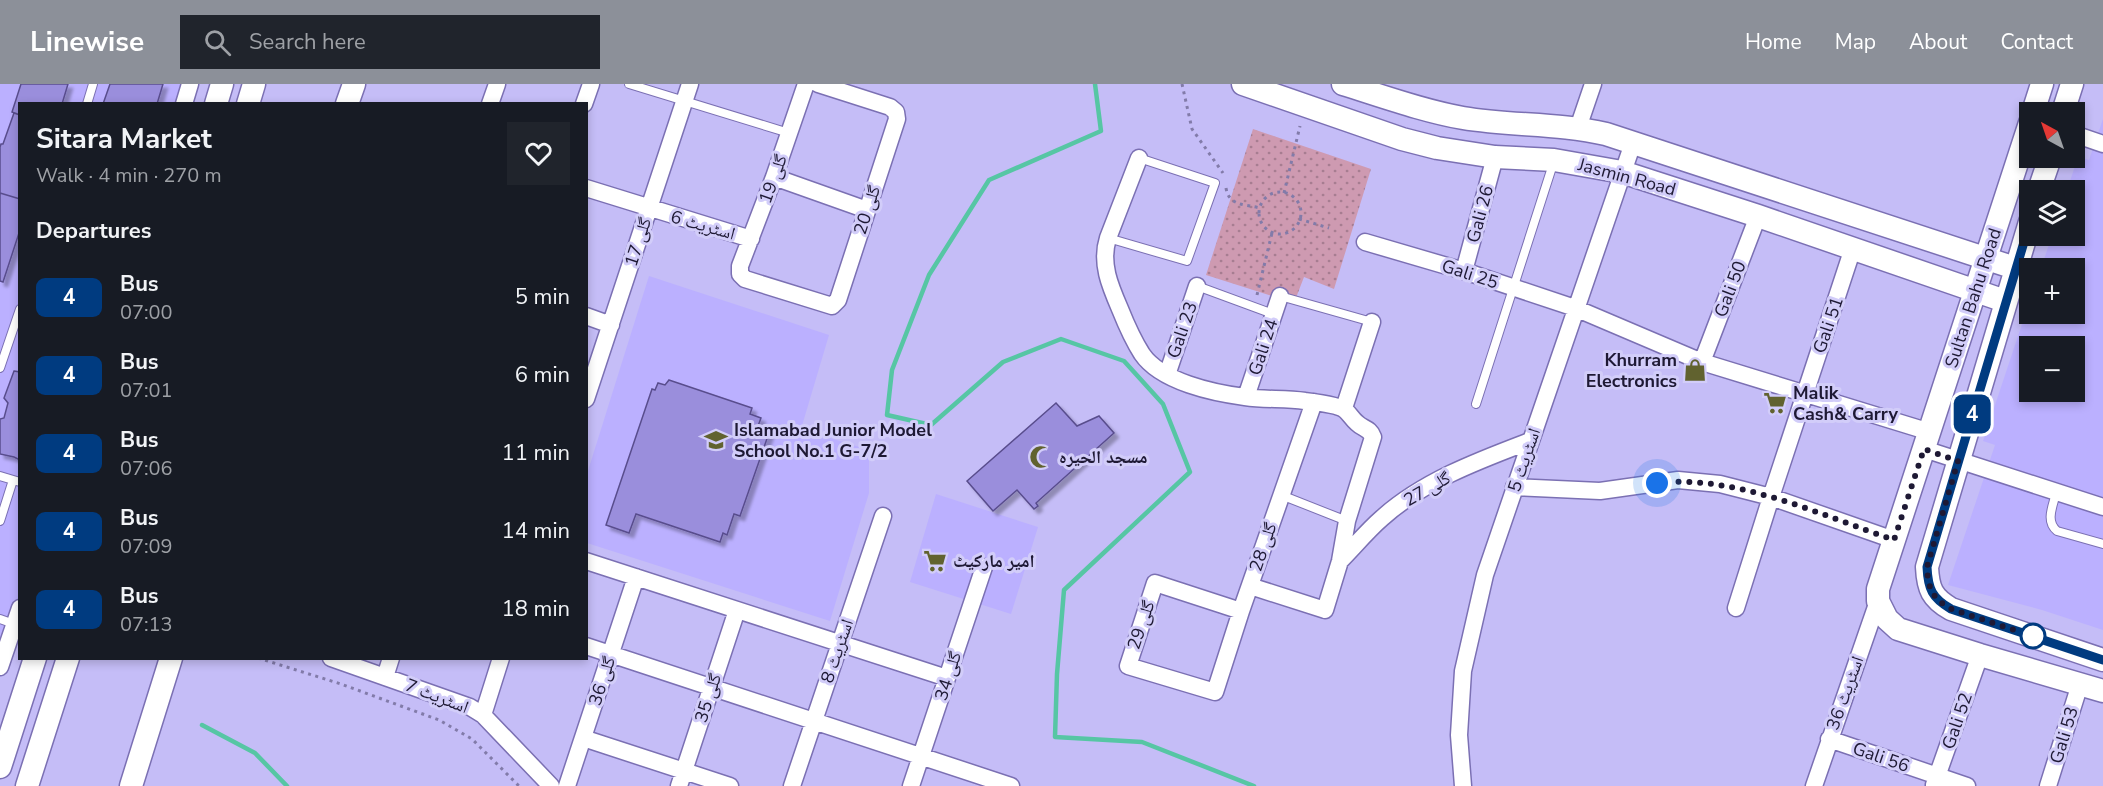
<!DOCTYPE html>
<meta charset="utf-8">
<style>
:root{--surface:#171b24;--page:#20242c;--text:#f1f3f6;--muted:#9ea1a6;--accent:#8c9099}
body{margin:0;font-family:"Nunito Sans","Noto Naskh Arabic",sans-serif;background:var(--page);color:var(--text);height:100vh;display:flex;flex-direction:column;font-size:22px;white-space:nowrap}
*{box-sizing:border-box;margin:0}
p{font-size:20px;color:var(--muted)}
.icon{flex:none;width:33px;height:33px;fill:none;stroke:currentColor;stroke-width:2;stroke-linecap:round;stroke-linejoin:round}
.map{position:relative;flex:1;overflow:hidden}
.panel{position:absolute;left:18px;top:18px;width:570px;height:558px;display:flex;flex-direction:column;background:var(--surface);border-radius:0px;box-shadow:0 3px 9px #0003}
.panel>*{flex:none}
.badge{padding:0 12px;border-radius:9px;font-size:21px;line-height:39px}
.needle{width:39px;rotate:320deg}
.fabs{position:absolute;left:2019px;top:18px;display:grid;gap:12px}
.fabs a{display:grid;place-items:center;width:66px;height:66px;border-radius:0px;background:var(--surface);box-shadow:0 3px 9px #0003;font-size:30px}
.you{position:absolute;width:30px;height:30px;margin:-15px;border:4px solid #fff;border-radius:50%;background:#1a73e8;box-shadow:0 0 0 9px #1a73e833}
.map>.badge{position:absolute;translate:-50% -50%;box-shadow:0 0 0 3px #fff}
h2{padding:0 18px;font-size:22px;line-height:54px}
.round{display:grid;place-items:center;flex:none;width:63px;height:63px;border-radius:0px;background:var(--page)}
.overview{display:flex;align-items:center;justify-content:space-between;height:102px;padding:0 18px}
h1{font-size:28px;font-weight:700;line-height:45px}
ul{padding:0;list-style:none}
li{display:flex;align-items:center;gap:18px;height:78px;padding:0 18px}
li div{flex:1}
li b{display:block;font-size:22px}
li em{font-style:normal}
li .badge{min-width:66px;font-weight:700;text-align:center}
header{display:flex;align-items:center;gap:36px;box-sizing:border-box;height:84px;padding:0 30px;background:var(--accent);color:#fff}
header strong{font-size:28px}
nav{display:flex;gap:33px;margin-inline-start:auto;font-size:21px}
.search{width:420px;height:54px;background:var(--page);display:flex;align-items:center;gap:15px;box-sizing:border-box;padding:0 21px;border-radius:0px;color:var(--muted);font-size:22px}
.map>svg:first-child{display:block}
</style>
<header>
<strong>Linewise</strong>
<div class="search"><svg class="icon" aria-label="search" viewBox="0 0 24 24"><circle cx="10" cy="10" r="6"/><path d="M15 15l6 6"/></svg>Search here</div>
<nav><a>Home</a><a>Map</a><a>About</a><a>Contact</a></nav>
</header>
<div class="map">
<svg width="2103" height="702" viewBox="0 0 2103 702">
<defs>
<pattern id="park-dots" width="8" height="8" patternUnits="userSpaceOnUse" patternTransform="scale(1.5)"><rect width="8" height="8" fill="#ce9ab1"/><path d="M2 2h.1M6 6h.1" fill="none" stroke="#a77d91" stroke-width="1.8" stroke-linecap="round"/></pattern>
<filter id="shadow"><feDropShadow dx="4.5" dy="4.5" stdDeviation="1.5" flood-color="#0004"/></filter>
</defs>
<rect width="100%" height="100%" fill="#c5bdf7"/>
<path fill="#bbb0ff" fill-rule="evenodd" d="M0,0H190L184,19L20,20V524L0,583Z
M2103,35V546L2042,526L1948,501L1995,361L1983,357L2029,219L2030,230H2074V184H2041L2052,152H2074V106H2067L2078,73L2089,76ZM2030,262H2074V308H2030Z
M649,192L829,251L801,345L869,366V409L830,537L587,459V390Z
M936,410L1038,443L1011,530L910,498Z"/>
<path fill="url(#park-dots)" d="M1253,45L1371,85L1334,205L1304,193L1294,219L1206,191Z"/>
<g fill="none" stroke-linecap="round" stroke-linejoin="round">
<path stroke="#56c6a4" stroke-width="4.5" d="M1095,0L1101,47L989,96L929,191L892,286L887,331L931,341L1003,278L1061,255L1124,277L1163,320L1190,388L1064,506L1057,590L1055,653L1142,658L1254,702
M202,641L255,669L287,702"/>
</g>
<path fill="#9a8edc" stroke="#594d8d" stroke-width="1.5" filter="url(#shadow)" d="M21,0H68L62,20H20V31L12,28Z
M110,0H163L157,20H103Z
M14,29L20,31V115L0,109V63L1,60H3Z
M0,109L20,115V146L3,198L0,197Z
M14,287L20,288V376L14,373L0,370V335L4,334L8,319L4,314Z
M669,296L752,324L750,330L761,334L758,342L770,346L740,432L734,430L727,451L723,449L720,458L636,430L629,449L606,441L652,305L655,306L658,299L665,301Z
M669,296L752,324L750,330L761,334L758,342L770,346L740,432L734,430L727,451L723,449L720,458L636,430L629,449L606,441L652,305L655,306L658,299L665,301Z
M1056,319L1077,342L1099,332L1114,349L1036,419L1038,422L1034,425L1017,406L993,427L967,397Z"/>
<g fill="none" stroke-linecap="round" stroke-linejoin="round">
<g stroke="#7b70b3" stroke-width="10">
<path id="lane" d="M629,0L789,49
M87,20L93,0
M1108,154L1187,177L1215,99L1139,74
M1197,202L1273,230
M1280,212L1372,238
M0,284L20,225
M1476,320L1554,77
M0,392L20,398
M2056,409C2053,422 2045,437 2057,447L2103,460
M1281,411L1347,437
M0,437L13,396
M0,535L14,540"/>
</g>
<g stroke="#7b70b3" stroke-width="19">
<path id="street" d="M806,0L774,93L740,182V190L745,195L832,222L838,216L897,35L896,28L890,23L818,0
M184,20L190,0
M490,20L497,0
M584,20L591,0
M1578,44L1593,0
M2074,50L2103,60
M1139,74L1108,154C1100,179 1110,202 1120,225C1126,240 1133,256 1142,270C1161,298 1214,309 1245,313C1265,316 1285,314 1305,317C1313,318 1339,321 1345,326C1349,329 1352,335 1357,339C1363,345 1370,344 1373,353L1347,437L1340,477L1325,526L1250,502
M774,93L867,126
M586,104L751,155
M1365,158L1464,187L1575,224L1702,278L1930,348
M1464,187L1495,73
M586,232L611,241
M1702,278L1758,132
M1167,291L1197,202
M1246,313L1280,212
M586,315L690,0
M1344,324L1372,238
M1924,365L2103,423
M1514,403L1600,407L1678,396L1720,400L1771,413L1894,456
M586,477L947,594
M1340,477C1354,463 1367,447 1382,434C1423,397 1480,376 1530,357
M1736,524L1771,413L1853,164
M1241,527L1155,499L1128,582L1215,608L1241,527L1314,318
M586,562L1011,702
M331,574L470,623L483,631L551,702
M0,583L20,524
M385,593L391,574
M483,631L501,574
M583,654L730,702
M1829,655L1967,702
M1934,701L1980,571
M567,702L636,493
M679,702L737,526
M792,702L883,432
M911,702L984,483
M1463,702L1459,651L1463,587L1485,491L1633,59
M1814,702L1878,517
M2048,702L2080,600"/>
</g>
<g stroke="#7b70b3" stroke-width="25">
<path id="secondary" d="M1243,0L1402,55L1437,64L1495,73L1554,76L1622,88L1758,132L2005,217
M1343,0C1382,12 1423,27 1463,34C1511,42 1559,39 1606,50L2015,184
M216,20L222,0
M248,20L254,0
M347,20L354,0
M2033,28L2042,0
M2063,28L2072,0
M2030,39L1894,456L1878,505V517L1887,535L1898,545L1980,571L2103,607
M2039,106L2050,74
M2030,138L1927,483C1928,505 1932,514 1951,525L2103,576
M0,683L35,574
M27,702L68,574
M131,702L171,574"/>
</g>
<path stroke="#827ba9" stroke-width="3" stroke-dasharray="3 4.5" stroke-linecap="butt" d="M1182,0L1192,45L1223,89
M1226,104C1229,122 1244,120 1260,124
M1259 129a21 21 0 1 1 42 0a21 21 0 1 1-42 0Z
M1284,109L1300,42
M1299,135L1329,144
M1257,211L1272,149
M258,574L341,600L439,636L472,655L519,702"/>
<use href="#lane" stroke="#fff" stroke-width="8"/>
<use href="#street" stroke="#fff" stroke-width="16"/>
<use href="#secondary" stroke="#fff" stroke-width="22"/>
</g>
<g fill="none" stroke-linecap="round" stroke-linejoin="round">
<g stroke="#fff" stroke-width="14">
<path id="line" d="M2030,138L1927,483C1928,505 1932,514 1951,525L2103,576"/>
</g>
<use href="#line" stroke="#003b80" stroke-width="9"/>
<path stroke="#1e1934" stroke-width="6" stroke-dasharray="0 10.8" d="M1657,399C1734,390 1821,431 1894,456L1924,365L1958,377L1927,483C1928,505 1932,514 1951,525L2038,554L2033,552"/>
</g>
<defs>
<g id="shop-bare" transform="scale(1.8)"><path d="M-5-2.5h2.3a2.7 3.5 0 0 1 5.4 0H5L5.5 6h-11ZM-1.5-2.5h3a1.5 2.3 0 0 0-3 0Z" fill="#61622f" stroke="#d2cdf9" stroke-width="2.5" paint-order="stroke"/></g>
<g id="supermarket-bare" transform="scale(1.8)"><path d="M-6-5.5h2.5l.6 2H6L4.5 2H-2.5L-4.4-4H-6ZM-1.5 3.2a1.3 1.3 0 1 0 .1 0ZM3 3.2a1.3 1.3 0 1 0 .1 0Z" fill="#61622f" stroke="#d2cdf9" stroke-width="2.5" paint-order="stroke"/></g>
<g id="school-bare" transform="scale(1.8)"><path d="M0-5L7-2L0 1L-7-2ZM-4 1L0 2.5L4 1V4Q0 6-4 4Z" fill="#61622f" stroke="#d2cdf9" stroke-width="2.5" paint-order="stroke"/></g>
<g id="mosque-bare" transform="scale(1.8)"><path d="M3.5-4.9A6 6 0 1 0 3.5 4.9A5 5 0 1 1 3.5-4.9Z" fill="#61622f" stroke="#d2cdf9" stroke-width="2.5" paint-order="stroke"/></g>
</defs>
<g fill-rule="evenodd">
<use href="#shop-bare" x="1695" y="286"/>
<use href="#supermarket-bare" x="1775" y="319"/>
<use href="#school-bare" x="716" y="356"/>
<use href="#mosque-bare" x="1041" y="373"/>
<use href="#supermarket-bare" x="935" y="477"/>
</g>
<circle fill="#fff" stroke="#003b80" stroke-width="3" cx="2033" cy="552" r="12"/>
<g text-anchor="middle" stroke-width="6" stroke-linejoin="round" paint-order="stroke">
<g font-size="18" fill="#1e1934" stroke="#d2cdf9">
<text transform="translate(1627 93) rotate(15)" y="6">Jasmin Road</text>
<text transform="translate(773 95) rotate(-70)" y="6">گلی 19</text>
<text transform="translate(867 126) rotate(-72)" y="6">گلی 20</text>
<text transform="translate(1480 130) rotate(-75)" y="6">Gali 26</text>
<text transform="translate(703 141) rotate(16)" y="6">اسٹریٹ 6</text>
<text transform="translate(638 158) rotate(-72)" y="6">گلی 17</text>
<text transform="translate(1470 190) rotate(18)" y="6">Gali 25</text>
<text transform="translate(1730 205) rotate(-69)" y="6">Gali 50</text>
<text transform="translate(1973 214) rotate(-72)" y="6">Sultan Bahu Road</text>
<text transform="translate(1828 241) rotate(-71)" y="6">Gali 51</text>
<text transform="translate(1182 246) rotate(-71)" y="6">Gali 23</text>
<text transform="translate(1263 263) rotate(-72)" y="6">Gali 24</text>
<text transform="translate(1524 376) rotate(-71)" y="6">اسٹریٹ 5</text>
<text transform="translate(1427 405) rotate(-30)" y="6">گلی 27</text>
<text transform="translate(1263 463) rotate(-71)" y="6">گلی 28</text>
<text transform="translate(1141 541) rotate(-71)" y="6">گلی 29</text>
<text transform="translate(837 567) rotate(-71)" y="6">اسٹریٹ 8</text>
<text transform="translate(948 592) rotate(-72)" y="6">گلی 34</text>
<text transform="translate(602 597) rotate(-72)" y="6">گلی 36</text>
<text transform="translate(1845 609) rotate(-70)" y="6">اسٹریٹ 36</text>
<text transform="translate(437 612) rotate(21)" y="6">اسٹریٹ 7</text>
<text transform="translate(708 614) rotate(-72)" y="6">گلی 35</text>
<text transform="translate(1957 637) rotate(-71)" y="6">Gali 52</text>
<text transform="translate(2064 651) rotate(-73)" y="6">Gali 53</text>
<text transform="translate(1881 673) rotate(19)" y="6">Gali 56</text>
</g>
<g font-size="18" font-weight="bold" fill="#1e1934" stroke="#d2cdf9" text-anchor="start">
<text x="1677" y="282" text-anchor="end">Khurram<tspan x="1677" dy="21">Electronics</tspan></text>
<text x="1793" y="315">Malik<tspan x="1793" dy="21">Cash&amp; Carry</tspan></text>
<text x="734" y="352">Islamabad Junior Model<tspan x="734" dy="21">School No.1 G-7/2</tspan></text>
<text x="1059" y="379">مسجد الحیرہ</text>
<text x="953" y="483">امیر مارکیٹ</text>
</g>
</g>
</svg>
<div class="fabs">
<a><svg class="needle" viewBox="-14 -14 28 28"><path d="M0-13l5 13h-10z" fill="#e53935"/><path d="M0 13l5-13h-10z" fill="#9ea1a6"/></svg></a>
<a><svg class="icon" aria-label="layers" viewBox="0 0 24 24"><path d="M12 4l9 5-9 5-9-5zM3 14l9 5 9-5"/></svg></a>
<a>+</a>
<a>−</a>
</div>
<div class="you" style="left:1657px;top:399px"></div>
<b class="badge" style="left:1972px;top:330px;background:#003b80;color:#fff">4</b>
<section class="panel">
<div class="overview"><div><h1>Sitara Market</h1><p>Walk · 4 min · 270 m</p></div><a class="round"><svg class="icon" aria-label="heart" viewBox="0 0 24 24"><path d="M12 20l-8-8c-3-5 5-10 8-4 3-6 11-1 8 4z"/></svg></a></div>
<h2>Departures</h2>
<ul>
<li><span class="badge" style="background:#003b80;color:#fff">4</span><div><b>Bus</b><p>07:00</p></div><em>5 min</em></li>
<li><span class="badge" style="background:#003b80;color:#fff">4</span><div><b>Bus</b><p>07:01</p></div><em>6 min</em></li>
<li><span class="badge" style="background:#003b80;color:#fff">4</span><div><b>Bus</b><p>07:06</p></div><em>11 min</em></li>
<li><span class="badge" style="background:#003b80;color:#fff">4</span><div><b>Bus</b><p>07:09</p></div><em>14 min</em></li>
<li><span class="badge" style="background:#003b80;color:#fff">4</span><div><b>Bus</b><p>07:13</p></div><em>18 min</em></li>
</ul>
</section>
</div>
